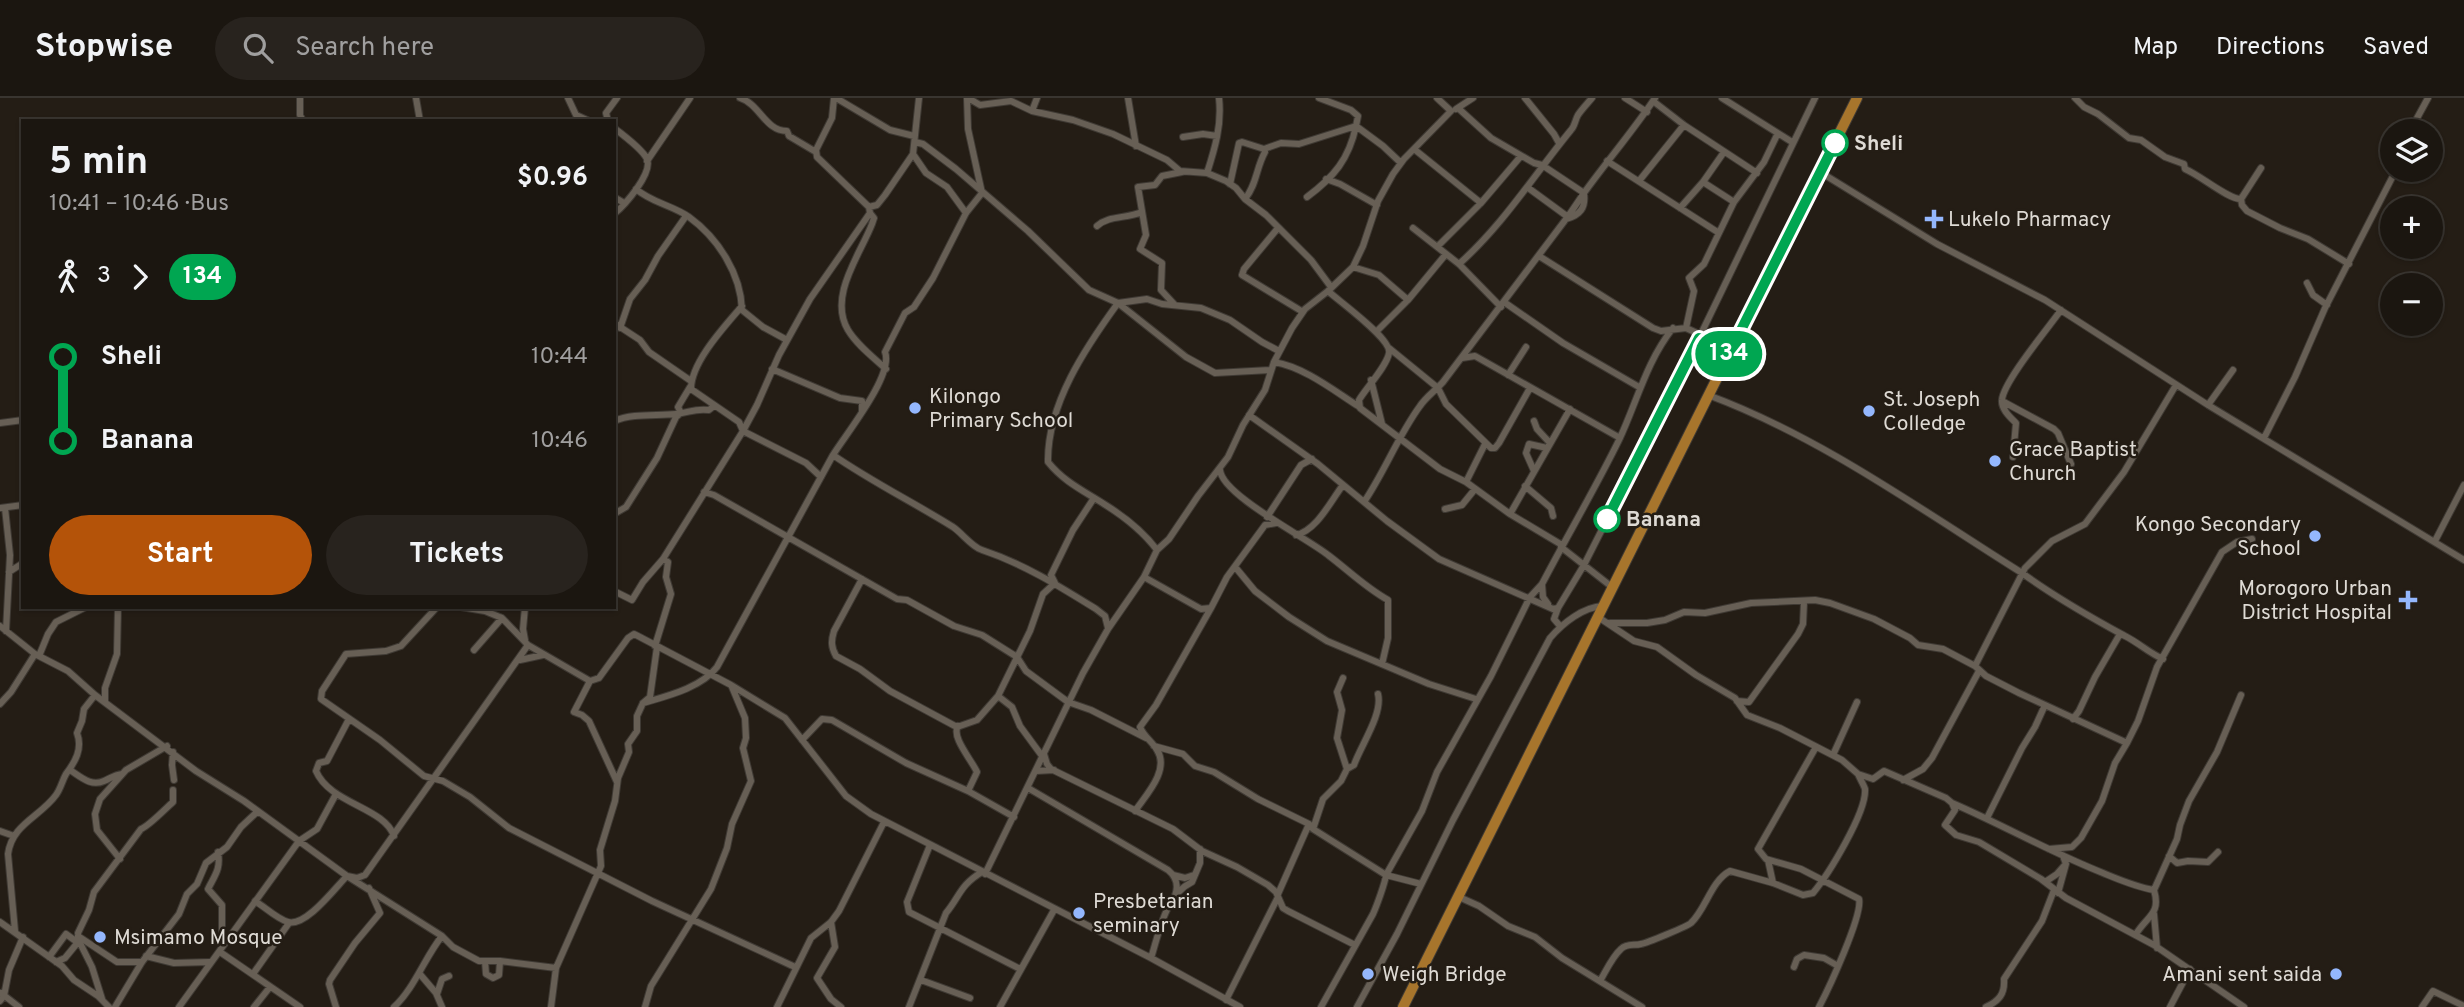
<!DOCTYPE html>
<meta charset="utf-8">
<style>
:root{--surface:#1b1610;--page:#28231e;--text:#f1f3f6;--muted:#a09f9f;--line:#393530;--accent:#b45309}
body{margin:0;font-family:Overpass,sans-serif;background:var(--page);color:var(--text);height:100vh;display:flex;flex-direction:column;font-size:26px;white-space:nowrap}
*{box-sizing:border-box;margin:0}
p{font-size:23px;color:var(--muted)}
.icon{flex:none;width:38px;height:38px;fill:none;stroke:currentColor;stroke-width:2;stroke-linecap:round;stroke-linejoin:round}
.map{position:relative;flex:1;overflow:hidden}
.details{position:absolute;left:21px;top:21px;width:595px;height:490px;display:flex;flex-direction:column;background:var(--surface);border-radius:0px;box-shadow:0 2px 5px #0004,0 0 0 2px var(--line)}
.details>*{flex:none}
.badge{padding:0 14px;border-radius:23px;font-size:24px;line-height:46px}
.buttons{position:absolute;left:2380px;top:21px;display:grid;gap:14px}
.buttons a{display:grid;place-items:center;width:63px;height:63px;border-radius:50%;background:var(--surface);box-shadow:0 2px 5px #0004,0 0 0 2px var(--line);font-size:35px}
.map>.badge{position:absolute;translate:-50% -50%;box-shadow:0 0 0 4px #fff}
.legs{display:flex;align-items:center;gap:10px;height:77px;padding:0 28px;font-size:23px}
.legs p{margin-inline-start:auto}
.overview{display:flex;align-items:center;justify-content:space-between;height:119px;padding:0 28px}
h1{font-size:38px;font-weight:700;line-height:52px}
.cta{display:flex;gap:14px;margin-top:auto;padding:14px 28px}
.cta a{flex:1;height:80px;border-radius:42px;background:var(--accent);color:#fff;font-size:28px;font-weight:700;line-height:80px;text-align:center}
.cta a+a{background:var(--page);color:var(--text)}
ul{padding:0 28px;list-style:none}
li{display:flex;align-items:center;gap:24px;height:84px;font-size:26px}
li i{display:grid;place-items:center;width:10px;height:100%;margin:0 9px;background:currentColor}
li i::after{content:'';width:18px;height:18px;margin:-9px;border:5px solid;border-radius:50%;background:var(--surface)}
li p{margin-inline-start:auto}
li:first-child i{background:linear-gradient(#0000 50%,currentColor 0)}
li:last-child i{background:linear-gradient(currentColor 50%,#0000 0)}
header{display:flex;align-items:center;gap:42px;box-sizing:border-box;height:98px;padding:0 35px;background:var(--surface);border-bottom:2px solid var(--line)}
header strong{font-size:33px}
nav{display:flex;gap:38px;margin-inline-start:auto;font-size:24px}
.search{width:490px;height:63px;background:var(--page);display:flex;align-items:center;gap:18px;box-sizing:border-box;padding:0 24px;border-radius:38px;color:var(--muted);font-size:26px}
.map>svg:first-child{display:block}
</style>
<header>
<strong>Stopwise</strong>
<div class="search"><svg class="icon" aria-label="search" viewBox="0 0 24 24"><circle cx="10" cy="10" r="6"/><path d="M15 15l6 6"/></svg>Search here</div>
<nav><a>Map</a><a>Directions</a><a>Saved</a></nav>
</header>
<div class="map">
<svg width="2464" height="909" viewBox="0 0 2464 909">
<rect width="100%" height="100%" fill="#241d15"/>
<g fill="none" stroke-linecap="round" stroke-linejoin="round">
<g stroke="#3f3a34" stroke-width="8">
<path id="street" d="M300,0V17L303,23
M416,0L420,23
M568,0L576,17L589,23
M740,0C760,6 765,33 787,33L789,38L816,54
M834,0L832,20L816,52L817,59L869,109
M836,0L890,32L914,38
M968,0L980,7L1011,3L1032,13L1073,22L1113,36L1167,62L1180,73L1207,75L1226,83L1236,90L1245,101L1266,117L1311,162L1331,189
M1128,0L1136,48
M1319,0L1351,12L1358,18L1356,28L1383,48L1401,65
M1525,0L1554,36L1559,45
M1625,0L1647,14
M1722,0L1792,44
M2075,0L2084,9L2098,16L2129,40L2141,42L2165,59L2184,66L2185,71C2200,77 2229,102 2241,101
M1653,3L1684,27L1757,75
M1458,10L1491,40L1534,65L1542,67L1584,95L1567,120
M1456,11L1473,0
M1032,13L1037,0
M608,23L606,15L617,0
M614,30C622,36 643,52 647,61C653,75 625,107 614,116
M2410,33L2428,0
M1183,39L1203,36L1217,38
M915,44L923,46L956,71L1028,133L1089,192L1118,205L1186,259L1215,275L1270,272
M1414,51L1481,105
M913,56L926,75L947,89L966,115
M647,63L690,0
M1607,63L1719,135
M2261,70L2241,101L2242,107L2247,113L2280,130L2308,141L2349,166
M1820,74L1937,146L2045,202L2208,307L2464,462
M1207,75C1215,50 1222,27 1219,0
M1326,81L1340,86L1377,107
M1639,83L1684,27
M1703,84L1734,104
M1230,86L1239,45L1242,44L1264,51
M1527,89L1568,119
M636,91C652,105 672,107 689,119C718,140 741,176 742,212L763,229L787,242L786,244
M614,99L624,105
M1307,99C1334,79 1349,61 1356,28
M1245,101C1257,86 1256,70 1265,54L1264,51L1281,45L1299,46L1356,28
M1680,110L1703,84L1724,54
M870,115L874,120L872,126C860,157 828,198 848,232C857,247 873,259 886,271
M1097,128C1109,117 1126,121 1142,114
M1278,130L1244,171L1242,177L1303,214
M1413,130L1459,166L1501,209
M1438,148L1481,105L1521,58
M1539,158L1653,230L1661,233L1686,230L1699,236
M1459,166C1503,127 1534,77 1571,32C1575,28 1575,22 1578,17C1582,11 1587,6 1592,0
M1353,169L1379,177L1408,202
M2307,185L2313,197L2327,207
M1328,193C1340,204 1392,241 1389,255C1387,268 1366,290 1359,302L1360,310L1440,371L1466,384L1510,416L1562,447
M1504,204L1563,245L1639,289
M1174,206L1161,192L1162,165L1140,151L1146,137L1138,89L1155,87L1162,78L1182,74
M742,208C725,228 691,264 691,291L739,324L743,333L806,365L821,379
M614,225L640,242L649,254L691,283
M620,230L630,201L645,182L658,158L686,118
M1686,230L1694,193L1689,180L1704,166L1734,104L1764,64L1777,37
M1376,234L1408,202L1446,156
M1699,240L1729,256
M1389,250L1438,290L1446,306L1491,350H1495L1499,345L1530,290
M1462,260L1475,258L1620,340
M1274,264C1304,269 1333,292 1358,308
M772,271L840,300L862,303V313
M1508,277L1526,249
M1371,282L1382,326
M1708,297C1821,339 1920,411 2022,475C2055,499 2090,519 2125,538C2139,545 2149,555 2163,561
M2002,303L2054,331L2058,335L2071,366
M2208,307L2233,272
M1249,317L1318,366L1387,423L1439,461L1553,511L1558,510
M614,323C633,315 656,318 676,316C689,315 694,310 709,312L714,308
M1534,323L1537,331L1550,345
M0,325L23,322
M2264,340L2295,279L2325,210L2396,72
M833,357C872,384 913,404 953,429C962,435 972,449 982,452C1024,466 1059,488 1096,511L1105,518L1108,530
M2013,359L2016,325C2010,319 2001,311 2002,302C2003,284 2049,229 2061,212
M1220,372C1222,397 1307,440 1328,457C1348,472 1366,490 1388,502V540L1382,566
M1534,373L1526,355L1529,346L1547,350
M1466,384L1485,346
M1525,388L1551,410L1553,418
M704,394L714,397L897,501L907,502L954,528L982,537L1017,559L1026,573L1068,604L1091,612L1146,640
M1364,404C1385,373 1398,338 1420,308C1426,299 1436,292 1443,284L1566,121C1580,117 1586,110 1584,95C1607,63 1633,33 1655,0
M0,410L23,407
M5,410L10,457L6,533
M1445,411L1462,407L1475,391
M614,416L626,409L657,360L676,319L681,315L678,309L690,289
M1510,416L1570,311
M1267,419L1301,367L1312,361
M1296,437C1317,432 1330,404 1343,387
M2435,443L2464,387
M1561,449L1612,489
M1157,452C1142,432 1125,419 1104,406C1084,393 1064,384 1048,364C1047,306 1086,249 1118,205L1147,201L1162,206L1201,210L1230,222L1262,244L1279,253
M1236,470L1255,493L1289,519L1327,543L1429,586L1476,601
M9,474L23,465
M1144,479L1201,511L1211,510L1227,479L1265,427L1276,425
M862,481L834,533C831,543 831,549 836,558L860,571L890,593L955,628H960L977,622L998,598L1030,533L1043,496L1055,485L1051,477L1073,432L1094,400
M1542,486L1543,499L1548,506
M614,493L632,502L643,484L663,461L743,333L757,307L779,257L810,201L870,115L869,109L877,107L885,97L913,56L919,0
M437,509L401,548L386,553L346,556L322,593L321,601L380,642L424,678L443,683L470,699L509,730L652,803L795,869
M461,509L485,513L502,520L528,547L590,583L599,580L628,540L634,536L638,538L731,587L785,620L846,698L871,716L1151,860L1240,909
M1598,519L1634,543L1657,549L1696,577L1735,600L1747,617L1780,630L1842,662L1858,676L1873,681L1884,673L1946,700L1952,705L1955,712L1945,727L1956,737L1979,744L2041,781L2066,800L2154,847L2244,909
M1610,525H1647L1665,522L1684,514L1705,515L1751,505L1815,502L1830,505L1874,521L1910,540L1918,547L1943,551L1975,568L1986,578L2019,595L2127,645L2115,665L2102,703L2081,740L2072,749L2049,751
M0,528L35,556L68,573L95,597L196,673L244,703L347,778L442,838L453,849L479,863H500L556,870
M1560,528L1554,521L1558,510L1584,467L1699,240L1815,0
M525,542L523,531L525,509
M655,548L671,496L666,479L668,464L663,461
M474,552L502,520
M39,558L48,536L56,524L86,509
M520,562L543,557
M1975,568L2025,470L2052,443L2085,426L2124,374L2176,287
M590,583L574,614L582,617L589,623L617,684
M998,598L1012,609L1020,628L1042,658
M1737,603L1749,604L1798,536L1803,526L1804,504
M105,604V590L117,556L118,509
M643,605C667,598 701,590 717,569L833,357C846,336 894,277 885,254L905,215L914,209L933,180L966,115L982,95L968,31L967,0
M0,606L11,594L35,556
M349,621L327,663L319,665L316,673C330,706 384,709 394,738
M2073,621L2079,613L2095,579L2120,536
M958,628C951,639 971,661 977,674L968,693
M802,642L822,621L832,622L906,665L968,693L1014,719
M2127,645L2138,623L2157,569L2222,454L2237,444L2252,441
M1154,648L1183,656L1195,668L1214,674L1258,701L1309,726L1313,731L1386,777L1421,786
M1816,649L1758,751L1766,761L1801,771L1859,801C1863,817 1828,892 1819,909
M173,654L172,667L174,682
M1044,656L1047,666L1051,671L1173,731L1202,753L1237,769L1268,787L1276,794L1283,810L1288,813L1355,847
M1833,657L1857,604
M1347,671L1354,667C1361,647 1383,616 1378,596
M70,672C81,679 91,689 104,683C111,680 114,677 122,676
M1036,673L1054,672
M1903,682L1923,671L1932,660L1979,573
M1028,690L1168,772C1179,781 1179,793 1171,805
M1952,705C2003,727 2052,755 2103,775C2120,782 2136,789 2154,792C2161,816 2148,817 2136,836
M1135,713C1146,697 1170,672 1157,652C1152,643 1144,639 1140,629L1156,607L1211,510
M1987,720L2022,650L2035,629L2045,607
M1313,731L1323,701L1341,683L1347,671L1337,640L1342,612L1337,594L1343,580
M0,733L14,738
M930,747L907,804L909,814L1020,871
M218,754C221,771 215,777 208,791L222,807V841L230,839
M2169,758L2177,765L2188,763L2208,764L2218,754
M120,761L97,732L95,716L100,701L126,672L167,648
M1768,762L1773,785
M985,776L1083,575L1108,531L1144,479L1157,452L1169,441L1198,398L1228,359L1243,327L1265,292L1274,264L1292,230L1305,211L1328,193L1353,169L1363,148L1378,103L1393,76L1404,61L1451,13L1437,0
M1173,777L1185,780L1194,777
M2045,784L2057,776L2064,768
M2154,792L2177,741L2180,727L2189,703L2217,654L2241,597
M2058,795L2066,766L2063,758
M1278,796L1309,726
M1459,799L1479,808L1508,828L1535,839L1562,860L1642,909
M255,803C265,809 277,821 288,824C306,829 335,790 347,778L357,780L365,777L528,547
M2154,816L2157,850
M0,824L62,868L74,882L98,898L109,909
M831,824L835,849L817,880L831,901L841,909
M15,833L8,756C12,726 40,719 56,697C61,690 62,683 66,676C75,664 83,651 77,635L82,623L84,611L95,597
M78,838L117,864H142
M220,854L300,909
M146,858L174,865L210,864
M49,859L66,836L77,844
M1151,860C1159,835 1165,797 1192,784L1200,765V751
M485,863L486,876L493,880L499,877L500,863
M56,864L65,860L79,843
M1794,869L1797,861L1804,857L1824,860L1838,868
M419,875L436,895L442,909
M253,876L289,825
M921,882L970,900
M1600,883C1606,873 1612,859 1621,851C1627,845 1634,848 1641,846C1647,845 1688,828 1691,825C1706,811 1711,783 1730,773L1773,785L1803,797L1813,795C1828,777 1867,714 1865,691C1864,687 1860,681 1858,676
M1,895L19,909
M437,896L442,881L449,878
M102,901L92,869L79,843L78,835L89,812L94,794L141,731C149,728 165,711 173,704V692
M1226,902L1278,799
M0,903L4,898L9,872L23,839
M115,909L142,864L179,816L187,796L197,786L206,765L227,749L241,729L257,714
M179,909L299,743L317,731L336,696
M254,909L270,889
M336,909L329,886L330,882L355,845L380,815L369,790
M394,909C414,891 425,859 442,838
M551,909L556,870L601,768L600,752L615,703L618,680L629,654L628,646L637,633V618L643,605L650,599L657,549
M645,909L651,888L711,791L727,750L732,726L751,683L743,650L746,640L745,620L732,589
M777,909L811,840L831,824L839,813L884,724
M909,909L946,815C960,798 960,787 982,774
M1000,909L1054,812
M1321,909L1373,816C1377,807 1385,785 1386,777L1422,713L1437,674L1491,578L1530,499L1542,486C1567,438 1595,391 1619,342C1637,304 1646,264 1673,230
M1357,909L1397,836L1453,722L1550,540C1563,525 1583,509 1603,508
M1986,909C1999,903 2005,896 2004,881L2042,823L2054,792
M2170,909L2190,871
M2422,909L2433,893L2464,908"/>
</g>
<g stroke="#3f3a34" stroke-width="12">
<path id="highway" d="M1403,909L1857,0"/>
</g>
<use href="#street" stroke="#675f55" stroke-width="6"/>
<use href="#highway" stroke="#a7752c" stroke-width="10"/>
</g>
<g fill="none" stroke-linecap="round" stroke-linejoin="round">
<g stroke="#fff" stroke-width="16">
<path id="line-1" d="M1607,421L1699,240L1729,256L1835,45"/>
</g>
<use href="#line-1" stroke="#00a651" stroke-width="10"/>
</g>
<g fill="#fff" stroke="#00a651" stroke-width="3.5">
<circle cx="1835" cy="45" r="12"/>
<circle cx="1607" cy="421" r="12"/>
</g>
<g fill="#94b7fd" stroke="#241d15" stroke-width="2.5">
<path d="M1930.5 110.5h7v7h7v7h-7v7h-7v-7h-7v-7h7z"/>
<circle cx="915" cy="310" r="7"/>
<circle cx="1869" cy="313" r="7"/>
<circle cx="1995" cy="363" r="7"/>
<circle cx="2315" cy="438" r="7"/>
<path d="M2404.5 491.5h7v7h7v7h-7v7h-7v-7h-7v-7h7z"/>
<circle cx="1079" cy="815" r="7"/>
<circle cx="100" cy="839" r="7"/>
<circle cx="1368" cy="876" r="7"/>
<circle cx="2336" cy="876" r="7"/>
</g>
<g text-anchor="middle" stroke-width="5" stroke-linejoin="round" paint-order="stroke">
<g font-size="21" font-weight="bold" fill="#dedad4" stroke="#241d15" text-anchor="start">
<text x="1854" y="52">Sheli</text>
<text x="1626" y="428">Banana</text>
</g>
<g font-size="21" fill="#dedad4" stroke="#241d15" text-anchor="start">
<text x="1948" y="128">Lukelo Pharmacy</text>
<text x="929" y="305">Kilongo<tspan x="929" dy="24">Primary School</tspan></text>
<text x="1883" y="308">St. Joseph<tspan x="1883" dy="24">Colledge</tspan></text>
<text x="2009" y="358">Grace Baptist<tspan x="2009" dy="24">Church</tspan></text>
<text x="2301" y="433" text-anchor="end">Kongo Secondary<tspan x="2301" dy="24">School</tspan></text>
<text x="2392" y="497" text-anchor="end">Morogoro Urban<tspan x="2392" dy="24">District Hospital</tspan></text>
<text x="1093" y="810">Presbetarian<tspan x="1093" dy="24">seminary</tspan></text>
<text x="114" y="846">Msimamo Mosque</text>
<text x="1382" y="883">Weigh Bridge</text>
<text x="2322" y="883" text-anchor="end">Amani sent saida</text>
</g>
</g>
</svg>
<div class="buttons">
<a><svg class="icon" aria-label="layers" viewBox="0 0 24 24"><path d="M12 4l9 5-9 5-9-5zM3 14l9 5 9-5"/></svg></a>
<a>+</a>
<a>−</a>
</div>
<b class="badge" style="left:1729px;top:256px;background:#00a651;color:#fff">134</b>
<section class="details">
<div class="overview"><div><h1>5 min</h1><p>10:41 – 10:46 · Bus</p></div><b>$0.96</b></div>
<div class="legs"><svg class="icon" aria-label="walk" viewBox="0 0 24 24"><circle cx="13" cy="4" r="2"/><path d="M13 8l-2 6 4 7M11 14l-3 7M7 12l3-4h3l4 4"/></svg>3<svg class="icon" aria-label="forward" viewBox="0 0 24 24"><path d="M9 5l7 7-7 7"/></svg><b class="badge" style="background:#00a651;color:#fff">134</b></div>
<ul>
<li><i style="color:#00a651"></i><b>Sheli</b><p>10:44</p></li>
<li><i style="color:#00a651"></i><b>Banana</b><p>10:46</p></li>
</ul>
<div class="cta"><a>Start</a><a>Tickets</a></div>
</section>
</div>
